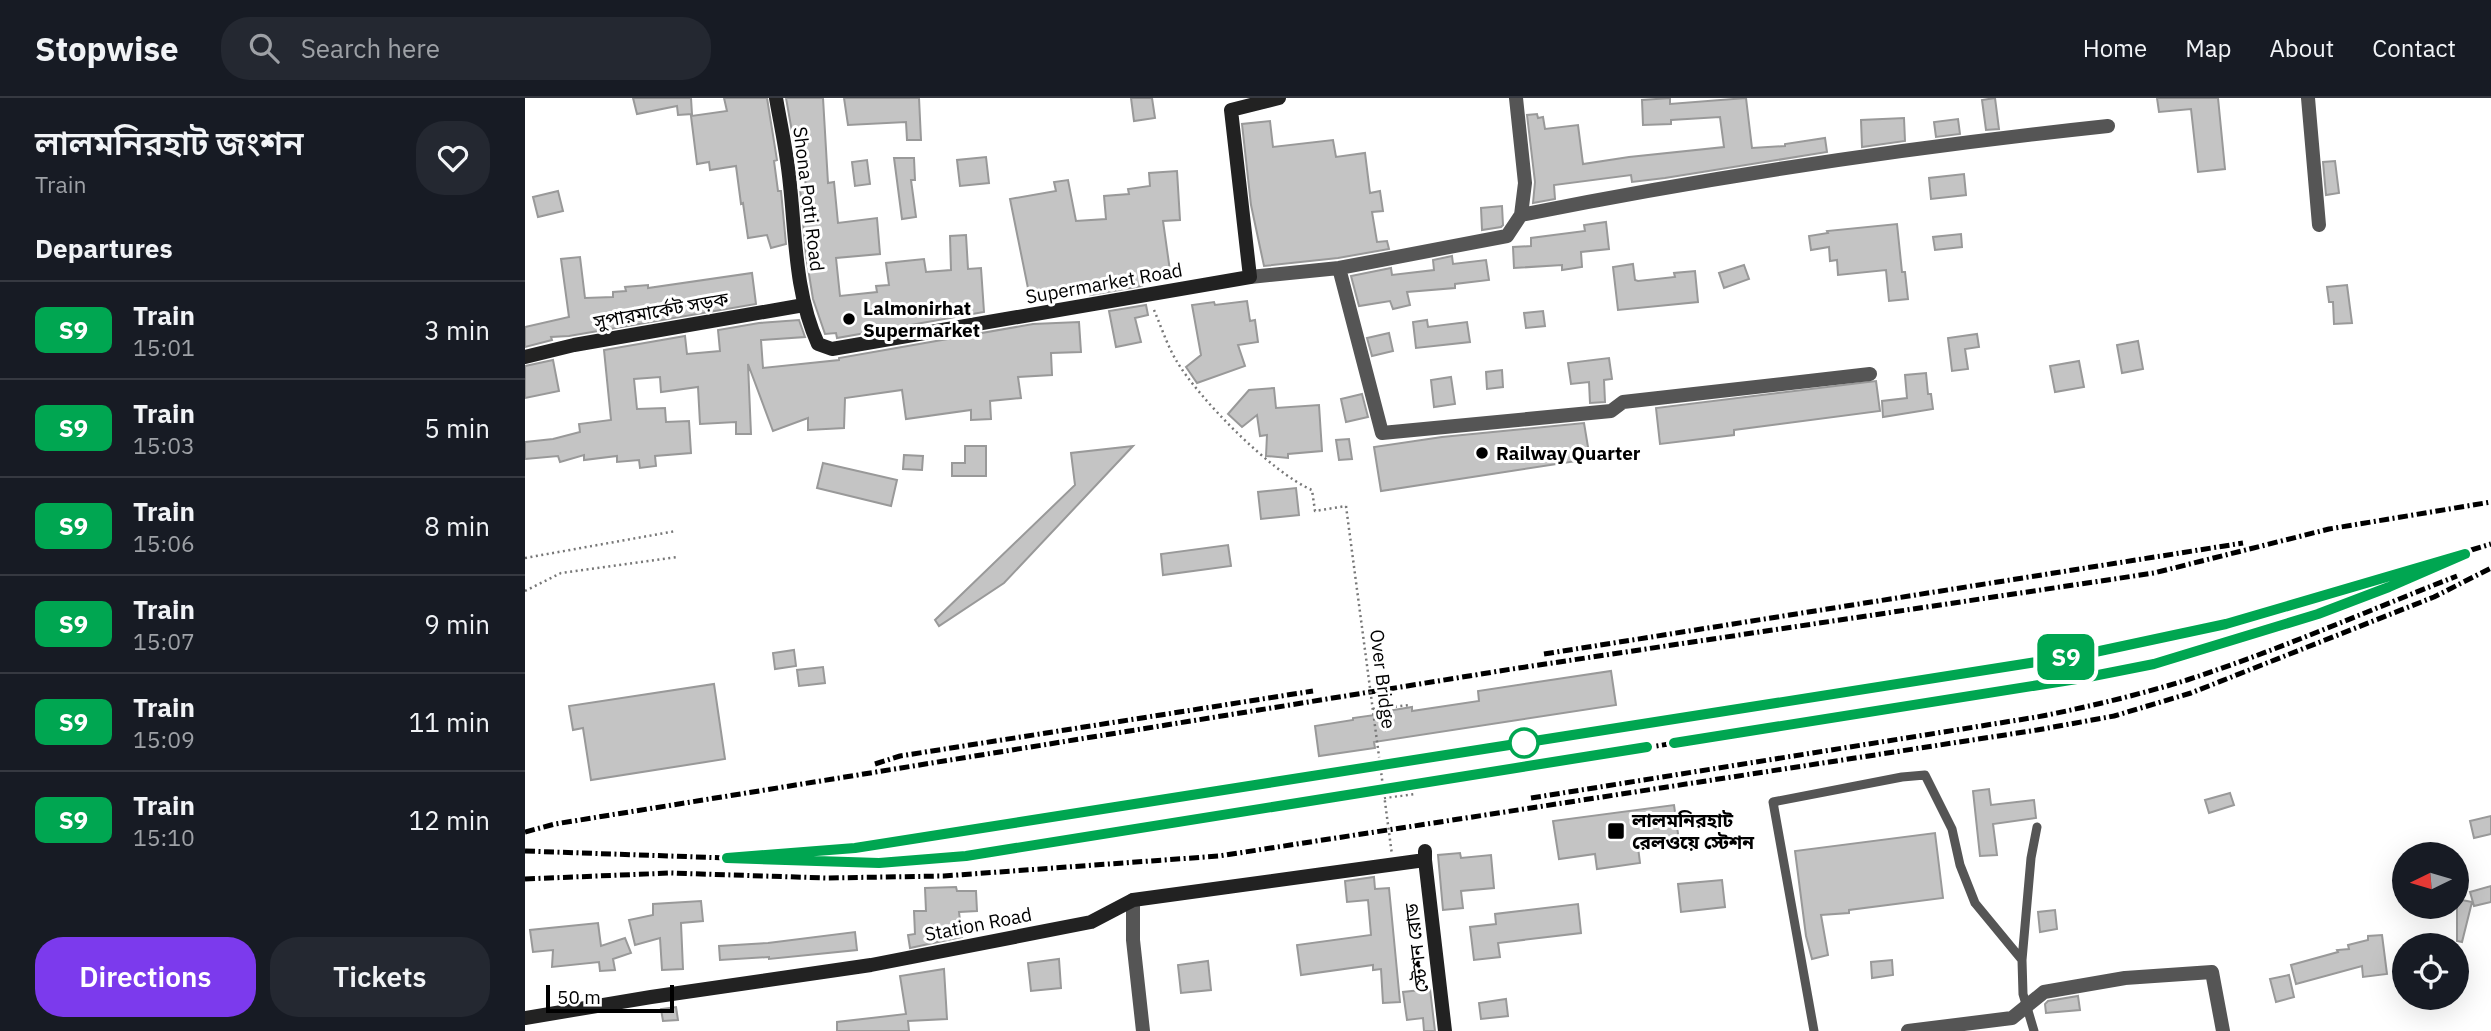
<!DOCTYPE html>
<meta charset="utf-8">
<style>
:root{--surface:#171b24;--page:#242831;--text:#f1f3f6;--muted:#9ea1a6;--line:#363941;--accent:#7c3aed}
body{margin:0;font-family:"IBM Plex Sans","Noto Sans Bengali",sans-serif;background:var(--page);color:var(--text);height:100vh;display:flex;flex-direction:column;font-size:26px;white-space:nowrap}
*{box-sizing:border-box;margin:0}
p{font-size:23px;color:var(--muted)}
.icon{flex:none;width:38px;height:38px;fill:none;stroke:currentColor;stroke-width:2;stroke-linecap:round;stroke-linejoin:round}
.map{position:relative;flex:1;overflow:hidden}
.details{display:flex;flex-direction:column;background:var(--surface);width:525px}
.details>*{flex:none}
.badge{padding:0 14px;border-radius:10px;font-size:24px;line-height:46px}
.needle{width:46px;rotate:265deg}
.tools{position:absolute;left:1867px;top:744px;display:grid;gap:14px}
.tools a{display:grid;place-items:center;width:77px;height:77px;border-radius:50%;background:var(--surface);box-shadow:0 7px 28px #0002;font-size:35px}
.scale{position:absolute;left:21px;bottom:18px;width:128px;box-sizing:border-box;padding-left:7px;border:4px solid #000;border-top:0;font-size:19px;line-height:24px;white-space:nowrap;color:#000;-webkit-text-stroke:5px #fff;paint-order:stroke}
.map>.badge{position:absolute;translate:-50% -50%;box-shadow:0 0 0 4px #fff}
h2{padding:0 35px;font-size:26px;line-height:63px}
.round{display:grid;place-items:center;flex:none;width:74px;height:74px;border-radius:28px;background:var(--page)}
.head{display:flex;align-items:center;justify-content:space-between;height:119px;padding:0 35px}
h1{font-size:33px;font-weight:600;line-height:52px}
.cta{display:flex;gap:14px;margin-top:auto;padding:14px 35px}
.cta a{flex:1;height:80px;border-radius:28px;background:var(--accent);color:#fff;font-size:28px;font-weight:600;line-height:80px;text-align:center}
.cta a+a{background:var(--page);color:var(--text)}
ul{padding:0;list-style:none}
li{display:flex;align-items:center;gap:21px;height:98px;padding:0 35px;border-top:2px solid var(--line)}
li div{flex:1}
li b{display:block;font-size:26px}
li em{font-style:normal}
li .badge{min-width:77px;font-weight:700;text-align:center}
header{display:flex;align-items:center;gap:42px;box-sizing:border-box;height:98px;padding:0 35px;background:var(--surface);border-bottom:2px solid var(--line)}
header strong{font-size:33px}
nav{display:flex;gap:38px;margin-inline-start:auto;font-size:24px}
.search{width:490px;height:63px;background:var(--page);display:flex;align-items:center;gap:18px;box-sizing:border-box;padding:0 24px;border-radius:28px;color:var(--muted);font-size:26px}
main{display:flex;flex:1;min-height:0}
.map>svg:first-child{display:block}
</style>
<header>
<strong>Stopwise</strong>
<div class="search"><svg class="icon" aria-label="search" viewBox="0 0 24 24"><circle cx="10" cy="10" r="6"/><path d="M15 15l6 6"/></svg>Search here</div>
<nav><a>Home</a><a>Map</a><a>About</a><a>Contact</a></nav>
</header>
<main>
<section class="details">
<div class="head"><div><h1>লালমনিরহাট জংশন</h1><p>Train</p></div><a class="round"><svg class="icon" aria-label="heart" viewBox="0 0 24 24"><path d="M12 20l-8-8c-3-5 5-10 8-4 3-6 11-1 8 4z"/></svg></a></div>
<h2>Departures</h2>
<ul>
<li><span class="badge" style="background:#00a651;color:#fff">S9</span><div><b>Train</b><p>15:01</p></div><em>3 min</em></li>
<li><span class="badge" style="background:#00a651;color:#fff">S9</span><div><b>Train</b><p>15:03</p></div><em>5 min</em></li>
<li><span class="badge" style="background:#00a651;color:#fff">S9</span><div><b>Train</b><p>15:06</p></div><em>8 min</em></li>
<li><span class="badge" style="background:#00a651;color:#fff">S9</span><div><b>Train</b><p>15:07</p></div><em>9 min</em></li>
<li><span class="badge" style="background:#00a651;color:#fff">S9</span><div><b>Train</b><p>15:09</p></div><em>11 min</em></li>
<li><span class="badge" style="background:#00a651;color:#fff">S9</span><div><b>Train</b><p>15:10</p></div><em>12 min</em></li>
</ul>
<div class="cta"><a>Directions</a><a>Tickets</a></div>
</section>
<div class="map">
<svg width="1966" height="933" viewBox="0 0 1966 933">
<rect width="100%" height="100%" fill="#fff"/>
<path fill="#c4c4c4" stroke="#999" stroke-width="2" d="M108,0H166L167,16L153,17L152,8L112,16Z
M199,0H242L252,62L249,63L253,93H256L261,146L246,150L242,137L223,140L218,105L216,106L211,68L185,72L184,64L172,66L166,18L202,13Z
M261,0H298L303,85L309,84L313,125L352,120L355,156L311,160L315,198L352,194L351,188L364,187L361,165L399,161L401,174L426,172L425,138L441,137L443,171L456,170L459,214L312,240L311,235L300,236L288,201L281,158L275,90H281L278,62H272Z
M319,0H394L396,42H382L381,24L323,27Z
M606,0H627L630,20L609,23Z
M1145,0V6L1221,0L1227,50L1260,48V46L1300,40L1302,54L1140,80L1107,84L1106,77L1029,87L1030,101L1008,105L1010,84L1002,17L1012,16L1013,20L1018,19L1020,31L1053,27L1058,66L1104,59L1199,49L1195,19L1146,22V26L1118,27L1117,2Z
M1470,0L1474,31L1461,32L1457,2Z
M1632,0H1693L1700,71L1673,74L1666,11L1634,14Z
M1379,20L1380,43L1337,49L1336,22Z
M1433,21L1435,36L1411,39L1409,24Z
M745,23L748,49L808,42L811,59L840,55L845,95L855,93L858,113L847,114L852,144L862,143L864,151L813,160L739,168L726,107L717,26Z
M461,59L464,85L435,88L432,62Z
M369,60H389L390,82H386L391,119L377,121Z
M342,62L345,86L330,88L327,64Z
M1810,63L1814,95L1801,97L1798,64Z
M652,73L655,122L638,123L646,180L617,184V188L565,197V193L506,205L485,101L531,93L529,84L543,82L551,123L581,121L579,98L604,96L603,91L625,88L624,75Z
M1439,76L1441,97L1406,101L1404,80Z
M33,93L38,113L13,119L8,99Z
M977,108L978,127L976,129L957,132L956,110Z
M1081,124L1084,151L1056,154L1057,169L1037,172V167L989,170L988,149L1006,148V140L1060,133L1059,127Z
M1372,126L1377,174H1380L1383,201L1364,203L1361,172L1313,177L1312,162L1305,163L1304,149L1286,152L1284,138L1303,135L1302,133Z
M1436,136L1437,149L1410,152L1408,139Z
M927,158L928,166L961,162L964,182L930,186V190L882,194L885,207L868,211L865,203L834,208L826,178L866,170L867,177L909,172L908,162Z
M55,159L60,200L88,199V194L101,193L100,189L123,187V190L227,175L231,206L44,238L26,239L27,242L0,249V229L44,219L36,161Z
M1108,166L1110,182L1113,183L1150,179L1149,175L1170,173L1173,204L1093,212L1088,169Z
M1219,167L1224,181L1199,190L1194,175Z
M1822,187L1827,225L1809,226L1808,204H1804L1802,189Z
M722,203L725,223L730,222L733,244L713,247L720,268L672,285L661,269L676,257L667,207L689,204L690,207Z
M621,207L623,217L610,220L616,244L591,249L584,213Z
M1018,213L1020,228L1001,230L999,215Z
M274,222L280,239L236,242L238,270L314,262V260L508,226L554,224L556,254L526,255L527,277L493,279L496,300L465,303L466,321L446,322V312L381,321L377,292L320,300L319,330L283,332V320L248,333L223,266L226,336H211V324L175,326L173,289L136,294L135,279L109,281L112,311L140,310L141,324L164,323L166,355L130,358L131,368L115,370L114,362L92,364V358L59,362V357L35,364L33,358L0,361V344L28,341L55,334L54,326L86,322L79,252L160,238L162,256L195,253L193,232L234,225Z
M902,222L903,229L942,224L945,244L891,250L888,224Z
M864,235L868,253L847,258L842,240Z
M1452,236L1454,249L1440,251L1443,271L1427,273L1423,240Z
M1613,243L1618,271L1597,275L1592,247Z
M1084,260L1087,281L1079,282L1080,304L1065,305L1064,284L1046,286L1043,265Z
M28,262L34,293L0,300V268Z
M1554,263L1559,289L1530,294L1525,268Z
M977,272L978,289L962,291L961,274Z
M1401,275L1403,296H1406L1408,311L1358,319L1357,303L1382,300L1380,277Z
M926,279L930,306L909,309L906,282Z
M1351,283L1355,313L1209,332V337L1135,346L1131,310Z
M749,290L751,310L794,307L797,353L763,356V360L741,358L742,337L735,338L732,317L717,329L703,316L724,292Z
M837,296L843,319L821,324L816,301Z
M1059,325L1065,361L856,393L849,349L917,339Z
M824,341L827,361L814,362L811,342Z
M440,348H461V378H427V365H440Z
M608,348L479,485L414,528L410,522L550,387L546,355Z
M379,357L398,358L397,372L378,371Z
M298,365L372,382L366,408L292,390Z
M771,390L774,417L736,421L733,394Z
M703,447L706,468L638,477L636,456Z
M269,552L271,568L250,571L248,555Z
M298,569L300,585L274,588L272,572Z
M1086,573L1091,607L849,644L850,650L794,658L790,628L828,622V620L850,617V615L887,609V613L954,603L953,593Z
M189,586L200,661L66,682L58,630L48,632L44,608Z
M1464,691L1466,707L1509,702L1511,720L1468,726L1472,757L1455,758L1448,693Z
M1705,695L1709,707L1684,715L1680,702Z
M1149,707L1154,743L1113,749L1115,765L1072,771L1070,756L1034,761L1028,723Z
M1966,718V736L1949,740L1945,723Z
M1410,735L1418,800L1324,812V815L1296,817L1303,857L1287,861L1281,838L1270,753Z
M935,755L936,760L966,757L969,790L936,793L938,810L918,812L913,757Z
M849,779L850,791L864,790L875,904L858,905L856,871L848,872V867L776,877L772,847L846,837L843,802L822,804L820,783Z
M1197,782L1200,809L1156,814L1153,786Z
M1966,788V804L1949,808L1945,794Z
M431,789L432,793H451L452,813L434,814L437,839L385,850L383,837L390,836L389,813H401L400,790Z
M1932,801L1947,804L1937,844L1932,843Z
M176,803L178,823L156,825L158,871L137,872L135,840L110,847L104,822L128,817V806Z
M1053,806L1056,835L973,845L975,859L949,862L945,829L971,826L970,816Z
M1530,812L1532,831L1515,834L1513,814Z
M73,825L76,848L100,840L106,855L88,861L90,872L75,873L74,864L27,869L28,852L8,854L5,832Z
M330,834L332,852L244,861V859L195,862L194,848L243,845Z
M1857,837L1862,876L1838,879L1837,868L1771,886L1766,867L1813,854L1812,852L1824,851L1823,847L1843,842V838Z
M534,861L536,890L506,893L503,865Z
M1367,862L1368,877L1347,880L1346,864Z
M683,863L686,892L656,895L653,867Z
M419,871L422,921L383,923L384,933H312V924L381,916L375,878Z
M1764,877L1769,899L1751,904L1745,881Z
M905,891L910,933H899L898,920L882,922L878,894Z
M1553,898L1555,912L1521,915L1520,906L1523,903Z
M981,901L983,918L956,921L954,905Z
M151,909L153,922L138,923L136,911Z"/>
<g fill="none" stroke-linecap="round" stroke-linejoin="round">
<path stroke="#777" stroke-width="2.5" stroke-dasharray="2 3.5" stroke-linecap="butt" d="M629,212C636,228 642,247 651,262C673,300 747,375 787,392L790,413L821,408
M0,460L151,433
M0,493L36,475L153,459
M848,611L885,607
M859,700L890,696"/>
<path stroke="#555" stroke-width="9" d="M1497,862L1506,760L1512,729
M1289,933L1248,704L1377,679L1400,677L1427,731L1435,767L1450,805L1497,862L1498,896L1509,933"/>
<path stroke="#555" stroke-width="14" d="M991,0L1000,85L996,117
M1783,0L1794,127
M814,170L857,335L1086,313L1098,304L1345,276
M725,179L814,170L982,138L996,117C1190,78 1386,49 1583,28
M608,802V842L618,933
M1383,933L1487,920L1519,894L1600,880L1687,874L1698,933"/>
<path stroke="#222" stroke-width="14" d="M251,0C255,23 260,46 263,70C271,129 268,191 293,246L307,251L725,179L706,12L754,0
M0,259L49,247L279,207
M900,762L920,933
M0,920L126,899L346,867L566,824L608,802L900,762V753"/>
<path stroke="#000" stroke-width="5" stroke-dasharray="10 3.5 2 3.5" stroke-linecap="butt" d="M1019,556L1718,445
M350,666L375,658L788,593
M1006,700L1512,619C1563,609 1613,597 1662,582C1754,552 1842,513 1932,478
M0,734L30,726L987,571L1629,475L1804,431L1966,404
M0,753L202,760L330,750L1556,557L1701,526L1966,446
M272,763L354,765L441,758L1558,580C1670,558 1783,526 1887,479
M0,781L145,775L301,780L419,778L694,758L1512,632L1589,618L1666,595L1909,499L1966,470"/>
<path stroke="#777" stroke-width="2.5" stroke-dasharray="2 3.5" stroke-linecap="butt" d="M821,408L867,757"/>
</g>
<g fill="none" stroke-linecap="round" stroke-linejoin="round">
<g stroke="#fff" stroke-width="16">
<path id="line" d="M1122,649L441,758L354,765L202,760L330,750L1556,557L1701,526L1940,456L1864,489L1793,516L1629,566L1558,580L1149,645"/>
</g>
<use href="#line" stroke="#00a651" stroke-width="10"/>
</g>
<g fill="#000" stroke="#fff" stroke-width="2.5">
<circle cx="324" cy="221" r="7"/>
<circle cx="957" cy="355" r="7"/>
<rect x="1082" y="724" width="18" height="18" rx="3.5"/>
</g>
<circle fill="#fff" stroke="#00a651" stroke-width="3.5" cx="999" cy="645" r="14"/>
<g text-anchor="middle" stroke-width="6" stroke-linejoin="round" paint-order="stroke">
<g font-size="19" fill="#000" stroke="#fff">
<text transform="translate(284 101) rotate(83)" y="7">Shona Potti Road</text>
<text transform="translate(579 185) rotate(-10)" y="7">Supermarket Road</text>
<text transform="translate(136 212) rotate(-10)" y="7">সুপারমার্কেট সড়ক</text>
<text transform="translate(858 581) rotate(83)" y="7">Over Bridge</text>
<text transform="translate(453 826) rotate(-11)" y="7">Station Road</text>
<text transform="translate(891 850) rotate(-97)" y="7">স্টেশন রোড</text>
</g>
<g font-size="19" font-weight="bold" fill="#000" stroke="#fff" text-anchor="start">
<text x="338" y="217">Lalmonirhat<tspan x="338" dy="22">Supermarket</tspan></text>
<text x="971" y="362">Railway Quarter</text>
<text x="1107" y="729">লালমনিরহাট<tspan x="1107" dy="22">রেলওয়ে স্টেশন</tspan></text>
</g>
</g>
</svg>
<div class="tools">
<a><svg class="needle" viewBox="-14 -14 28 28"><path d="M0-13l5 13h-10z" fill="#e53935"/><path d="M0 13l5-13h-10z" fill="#9ea1a6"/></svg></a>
<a><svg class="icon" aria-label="locate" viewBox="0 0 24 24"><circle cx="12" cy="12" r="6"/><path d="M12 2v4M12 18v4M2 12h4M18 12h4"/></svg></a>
</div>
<div class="scale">50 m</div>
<b class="badge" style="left:1541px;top:559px;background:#00a651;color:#fff">S9</b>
</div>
</main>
